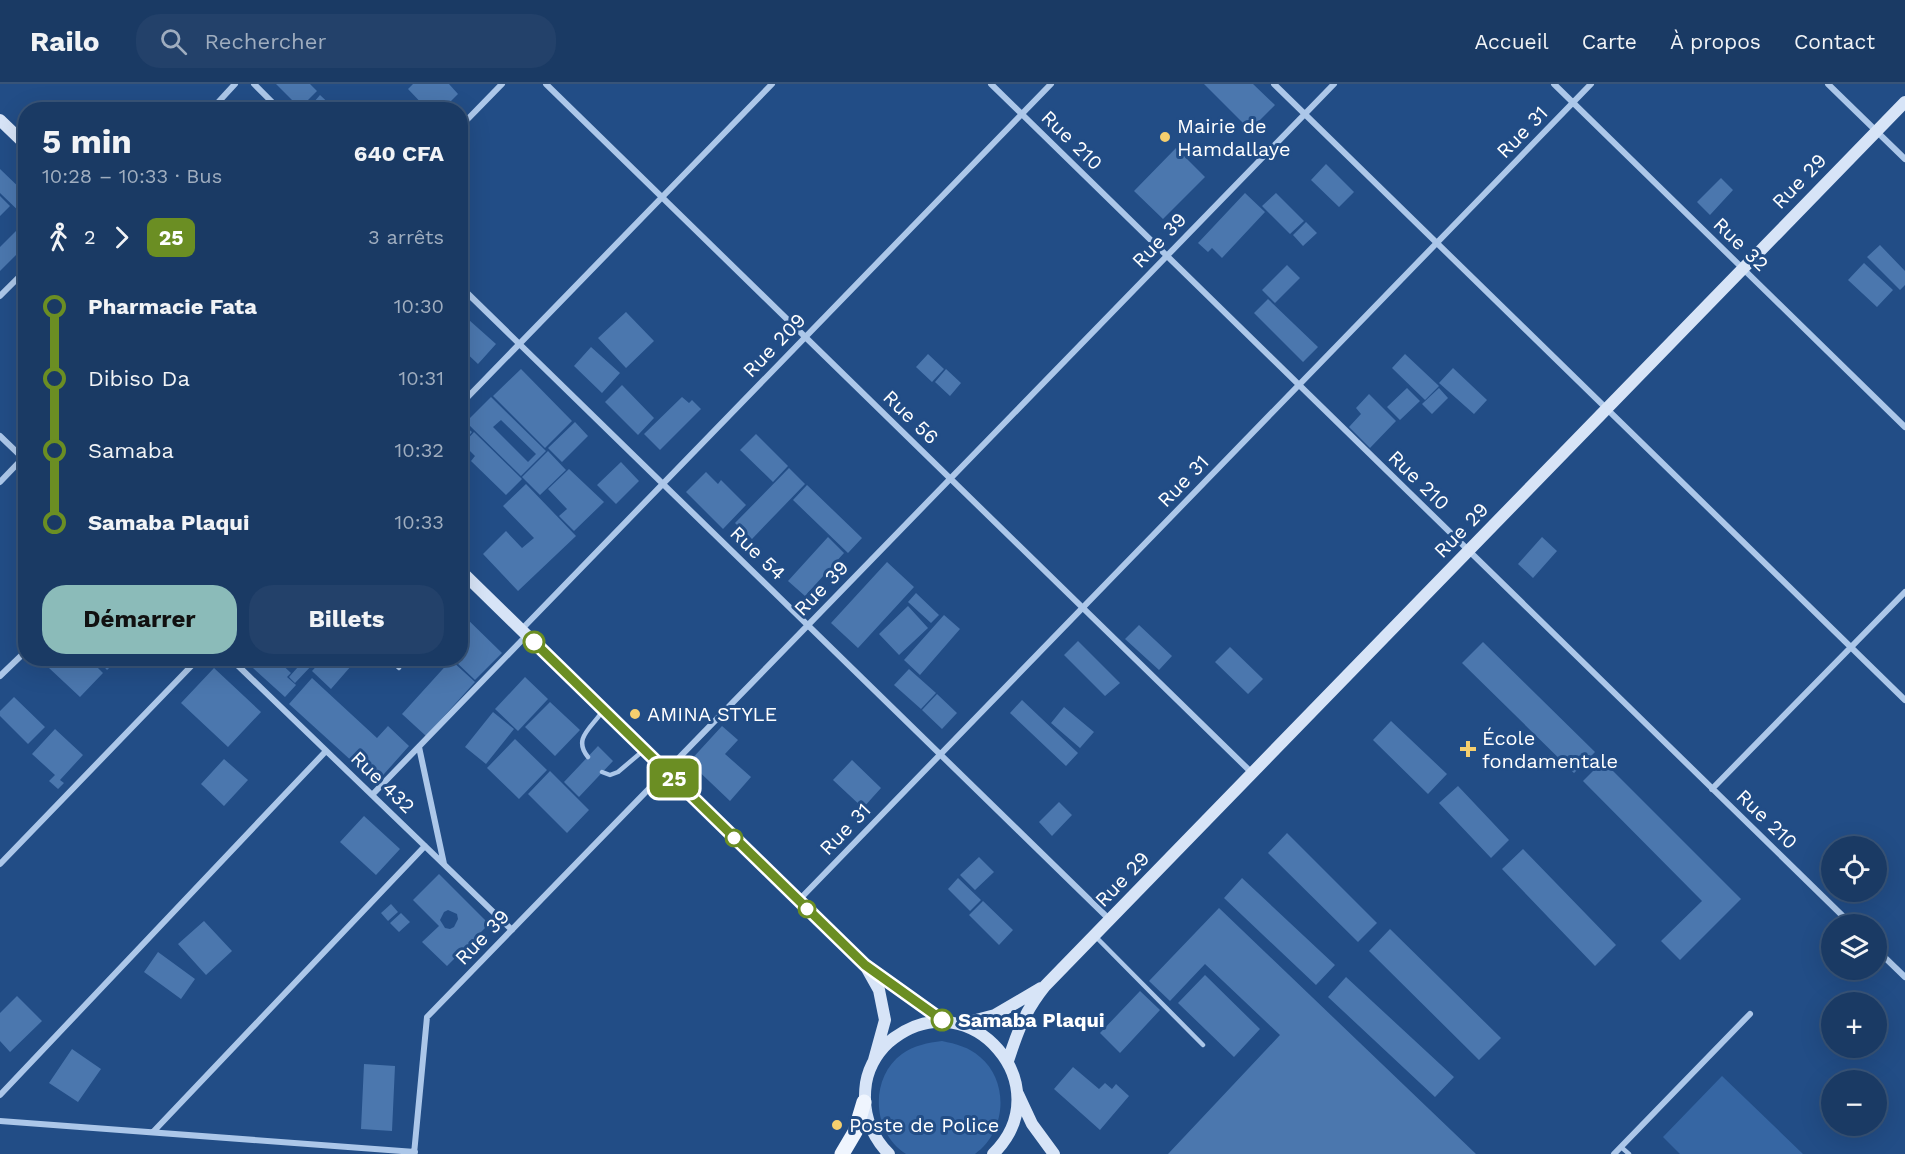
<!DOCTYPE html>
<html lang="fr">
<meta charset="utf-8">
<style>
:root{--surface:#1a3a64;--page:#23416a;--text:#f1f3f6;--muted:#9fadbf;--line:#385478;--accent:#8bbbb9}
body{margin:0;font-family:"Work Sans",sans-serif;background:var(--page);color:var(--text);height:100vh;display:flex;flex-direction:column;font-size:22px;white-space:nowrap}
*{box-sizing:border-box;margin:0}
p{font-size:20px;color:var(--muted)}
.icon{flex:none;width:33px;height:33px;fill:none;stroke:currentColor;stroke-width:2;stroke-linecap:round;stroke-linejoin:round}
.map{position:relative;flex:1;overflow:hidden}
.side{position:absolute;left:18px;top:18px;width:450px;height:564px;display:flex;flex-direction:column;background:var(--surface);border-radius:24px;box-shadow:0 6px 24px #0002,0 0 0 2px var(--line)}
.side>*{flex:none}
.badge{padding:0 12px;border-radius:9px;font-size:21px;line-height:39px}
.buttons{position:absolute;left:1821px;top:752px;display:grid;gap:12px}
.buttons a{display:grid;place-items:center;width:66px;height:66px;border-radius:50%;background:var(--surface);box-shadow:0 6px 24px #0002,0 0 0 2px var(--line);font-size:30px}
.map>.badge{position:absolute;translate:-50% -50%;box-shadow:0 0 0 3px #fff}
.legs{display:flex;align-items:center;gap:9px;height:66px;padding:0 24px;font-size:20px}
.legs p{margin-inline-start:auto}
.headline{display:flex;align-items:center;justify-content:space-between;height:102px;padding:0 24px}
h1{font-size:33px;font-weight:700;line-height:45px}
.cta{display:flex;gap:12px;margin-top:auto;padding:12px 24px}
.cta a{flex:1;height:69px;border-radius:24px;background:var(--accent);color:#111;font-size:24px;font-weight:700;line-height:69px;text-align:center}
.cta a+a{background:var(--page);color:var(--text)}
ul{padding:0 24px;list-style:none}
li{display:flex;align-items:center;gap:21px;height:72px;font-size:22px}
li i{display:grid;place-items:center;width:9px;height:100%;margin:0 8px;background:currentColor}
li i::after{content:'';width:15px;height:15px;margin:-8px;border:4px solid;border-radius:50%;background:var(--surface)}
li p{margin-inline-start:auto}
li:first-child i{background:linear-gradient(#0000 50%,currentColor 0)}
li:last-child i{background:linear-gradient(currentColor 50%,#0000 0)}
header{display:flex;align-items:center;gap:36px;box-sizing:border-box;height:84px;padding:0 30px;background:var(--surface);border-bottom:2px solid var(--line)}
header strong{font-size:28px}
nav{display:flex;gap:33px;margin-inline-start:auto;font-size:21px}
.search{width:420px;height:54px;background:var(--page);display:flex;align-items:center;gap:15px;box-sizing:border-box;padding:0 21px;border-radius:24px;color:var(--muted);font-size:22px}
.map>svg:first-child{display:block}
</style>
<header>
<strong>Railo</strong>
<div class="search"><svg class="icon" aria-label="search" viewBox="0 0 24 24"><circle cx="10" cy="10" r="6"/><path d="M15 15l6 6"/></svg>Rechercher</div>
<nav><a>Accueil</a><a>Carte</a><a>À propos</a><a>Contact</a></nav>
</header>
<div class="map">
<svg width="1905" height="1070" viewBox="0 0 1905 1070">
<rect width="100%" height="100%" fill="#224d86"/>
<path fill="#3666a3" d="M942,957C956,960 969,963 980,973C1010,998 1006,1048 975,1070H906C872,1049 869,994 902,970C914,961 928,959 942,957Z
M1722,992L1803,1070H1680L1663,1053Z"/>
<path fill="#4b77ae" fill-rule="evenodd" d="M276,0H310L317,7L300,24Z
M413,0H449L458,10L442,26H428L408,5Z
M1204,0H1253L1275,21L1250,46Z
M320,11L336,26H307Z
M1176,64L1205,93L1163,135L1134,107Z
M1326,80L1354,108L1339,123L1311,96Z
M0,85L26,110V134L0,109Z
M1721,94L1733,106L1710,131L1697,118Z
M1245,109L1265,128L1222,174L1212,164L1208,168L1198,159Z
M1276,109L1304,137L1290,150L1262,122Z
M0,112L10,122L0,132Z
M26,137V161L0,187V163Z
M1306,138L1317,149L1303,162L1293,151Z
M1880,161L1905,187V201L1900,206L1867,173Z
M1864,179L1893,206L1877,223L1848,196Z
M1287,181L1300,194L1275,219L1262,206Z
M1268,215L1318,263L1303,278L1254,229Z
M460,228L496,260L478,280L460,263Z
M626,228L654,257L626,284L598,254Z
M591,263L620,289L602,309L574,282Z
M928,270L944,285L932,298L916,283Z
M1405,270L1439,302L1425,316L1392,284Z
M1453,284L1487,316L1474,330L1439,299Z
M521,285L572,337L545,364L493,312Z
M946,285L961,299L950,312L935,298Z
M622,301L654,334L638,351L605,318Z
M1407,304L1420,317L1400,336L1387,323Z
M1439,304L1448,314L1432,330L1422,320Z
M1369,310L1396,337L1370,364L1349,343L1361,330L1356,324Z
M491,313L546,367L521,392L466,338ZM501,336L536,370L528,378L493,343Z
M682,313L689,319L692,316L701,325L660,366L644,350Z
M575,338L588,352L562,378L548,364Z
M462,340L472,348L460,362V341Z
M474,348L522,395L506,411L471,377L475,372L463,360Z
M756,350L788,382L773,398L740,366Z
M548,367L566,386L540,411L522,393Z
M621,378L639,397L616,420L597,401Z
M789,384L805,400L752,455L735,439Z
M569,385L604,418L574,447L559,432L567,425L548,405Z
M706,388L718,400L721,396L746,421L723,445L686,408Z
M526,400L576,452L518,507L483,470L506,447L522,464L534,454L503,422Z
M807,401L862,454L848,469L793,416Z
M828,453L844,469L805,512L788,497Z
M1542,453L1557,467L1533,494L1518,480Z
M887,478L914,503L858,564L831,539Z
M916,509L939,531L931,539L908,518Z
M908,522L928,544L899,571L879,550Z
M460,528L502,569L475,596L455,577L460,574Z
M944,531L960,545L920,591L904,576Z
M1139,541L1172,572L1159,586L1125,555Z
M1078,557L1120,599L1105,612L1064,571Z
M1483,558L1595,668L1574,689L1462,579Z
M1230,563L1263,595L1248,610L1215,578Z
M57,574H88L103,589L80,613L49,584Z
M96,574H119L107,586Z
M242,574H275L291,589L287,593L296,601L285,613Z
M289,574H310L314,579L295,599L289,593L298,583Z
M324,574H358L331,605L312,587Z
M451,576L475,598L426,652L402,630Z
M214,584L261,628L228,663L181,619Z
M909,585L936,609L921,625L894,601Z
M525,593L548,615L518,647L495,625Z
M312,594L377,654L388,642L409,662L376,699L289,620Z
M937,610L957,629L942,645L922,626Z
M14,613L45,643L28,660L0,632V627Z
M1022,616L1078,669L1066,682L1010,629Z
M550,618L580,646L555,672L525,643Z
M1064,623L1094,648L1080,664L1051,639Z
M493,628L514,645L486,680L465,663Z
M1391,637L1447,690L1428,710L1373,656Z
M722,642L738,656L725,670L751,693L730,717L689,678Z
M55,645L83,671L60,696L64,699L58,705L49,697L55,691L32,670Z
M515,655L547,686L519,715L487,684Z
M598,662L613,677L579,713L564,698Z
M224,675L248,696L224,722L201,700Z
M852,676L881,704L863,724L833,696Z
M1603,677L1741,815L1680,876L1661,857L1702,817L1583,697Z
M550,687L589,726L567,749L528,710Z
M1458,702L1509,756L1491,774L1439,719Z
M1059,718L1072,731L1052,752L1039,738Z
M364,732L400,765L376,791L340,758Z
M1287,749L1377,839L1358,858L1268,769Z
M1523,765L1616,861L1595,882L1502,785Z
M979,773L994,788L975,806L960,791Z
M439,790L489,840L447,882L422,858L439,842L413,816ZM448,826L457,830L458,835L454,843L450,845L445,844L440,836L444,828Z
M958,794L981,816L970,827L948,805Z
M1242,794L1335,881L1316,901L1224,814Z
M983,817L1013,846L999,861L969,831Z
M391,820L398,828L388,837L381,829Z
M1219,824L1476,1070H1168L1280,951L1205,880L1170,917L1149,897Z
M401,829L410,838L399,848L390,839Z
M204,837L232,867L206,891L178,860Z
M1390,845L1501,954L1479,976L1369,867Z
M158,868L195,895L181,915L144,888Z
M1205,891L1260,945L1234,973L1178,919Z
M1346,893L1454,993L1435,1013L1328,913Z
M1140,907L1160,926L1120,969L1100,949Z
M17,912L42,937L10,968L0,957V929Z
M72,965L101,985L78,1018L49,999Z
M364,980L395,982L392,1047L361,1045Z
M1073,983L1099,1005L1105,999L1112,1005L1116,1000L1129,1012L1100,1046L1054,1005Z"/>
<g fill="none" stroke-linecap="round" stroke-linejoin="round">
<path stroke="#acc7e9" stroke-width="4.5" d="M389,574L399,584
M588,673C573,655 590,645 602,628
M602,688L610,691L618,688L644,666
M1096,853L1203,961
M1621,1063L1629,1070"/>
<path stroke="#acc7e9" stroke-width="6" d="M254,0L280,26
M546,0L1252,689
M991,0L1851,840
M1274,0L1905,616
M1554,0L1905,343
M1828,0L1905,75
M211,26L235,0
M460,43L502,0
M460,202L1109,835
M0,212L26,186
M460,321L772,0
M0,352L26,377
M0,398L23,374
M521,546L1051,0
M230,574L512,846
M0,592L26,567
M419,663L444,780
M1712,705L1905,508
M372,711L527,551
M0,780L199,574
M799,816L1591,0
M1876,865L1905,893
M0,1011L326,667
M0,1037L415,1068
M153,1048L425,762
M414,1070L427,933L1334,0
M1614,1070L1750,930"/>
<path stroke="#d7e4f7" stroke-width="12" d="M0,36L26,61
M460,486L865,881L879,906L885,936L874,976
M868,884L944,937
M961,940L995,931L1041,904
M1008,977C1018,946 1025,927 1045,902L1905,18
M1018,1010L1032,1040L1054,1070
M889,1070C870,1051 862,1026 866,999C869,981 880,964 894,954C971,897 1062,1003 993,1070"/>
<path stroke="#eff5fe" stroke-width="15" d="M842,1070L855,1048L864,1018"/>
</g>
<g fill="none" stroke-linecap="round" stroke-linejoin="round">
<g stroke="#fff" stroke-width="14">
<path id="line-1" d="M534,558L865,881L942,936"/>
</g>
<use href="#line-1" stroke="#6b8e23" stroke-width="9"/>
</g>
<g fill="#f5cf6e" stroke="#224d86" stroke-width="2">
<circle cx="1165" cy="53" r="6"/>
<circle cx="635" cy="630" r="6"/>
<path d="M1465 656h6v6h6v6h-6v6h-6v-6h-6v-6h6z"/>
<circle cx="837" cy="1041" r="6"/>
</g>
<g fill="#fff" stroke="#6b8e23" stroke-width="3">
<circle cx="534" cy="558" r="10"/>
<circle cx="734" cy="754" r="8"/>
<circle cx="807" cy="825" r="8"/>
<circle cx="942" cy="936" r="10"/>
</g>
<g text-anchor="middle" stroke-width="6" stroke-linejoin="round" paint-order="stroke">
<g font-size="20" fill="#fff" stroke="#224d86" text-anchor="start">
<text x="1177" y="49">Mairie de<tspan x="1177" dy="23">Hamdallaye</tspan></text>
<text x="647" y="637">AMINA STYLE</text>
<text x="1482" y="661">École<tspan x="1482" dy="23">fondamentale</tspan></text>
<text x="849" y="1048">Poste de Police</text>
</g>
<g font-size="20" fill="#fff" stroke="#224d86">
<text transform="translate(1522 48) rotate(-46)" y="7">Rue 31</text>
<text transform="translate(1072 56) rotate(44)" y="7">Rue 210</text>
<text transform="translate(1799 97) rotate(-46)" y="7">Rue 29</text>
<text transform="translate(1159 156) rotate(-46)" y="7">Rue 39</text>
<text transform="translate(1741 160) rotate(44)" y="7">Rue 32</text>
<text transform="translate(774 261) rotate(-46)" y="7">Rue 209</text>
<text transform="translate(911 333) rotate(44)" y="7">Rue 56</text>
<text transform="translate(1419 396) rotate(44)" y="7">Rue 210</text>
<text transform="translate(1183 397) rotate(-46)" y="7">Rue 31</text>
<text transform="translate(1461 446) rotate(-46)" y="7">Rue 29</text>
<text transform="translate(758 469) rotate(44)" y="7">Rue 54</text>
<text transform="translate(821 504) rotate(-46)" y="7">Rue 39</text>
<text transform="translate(383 698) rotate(44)" y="7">Rue 432</text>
<text transform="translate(1767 735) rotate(44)" y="7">Rue 210</text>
<text transform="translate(845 745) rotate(-46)" y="7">Rue 31</text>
<text transform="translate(1122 795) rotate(-46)" y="7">Rue 29</text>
<text transform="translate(482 853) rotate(-46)" y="7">Rue 39</text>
</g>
<g font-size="20" font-weight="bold" fill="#fff" stroke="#224d86" text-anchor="start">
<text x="958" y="943">Samaba Plaqui</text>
</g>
</g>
</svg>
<div class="buttons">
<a><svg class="icon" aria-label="locate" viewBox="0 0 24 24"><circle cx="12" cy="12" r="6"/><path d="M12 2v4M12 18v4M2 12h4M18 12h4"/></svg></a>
<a><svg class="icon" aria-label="layers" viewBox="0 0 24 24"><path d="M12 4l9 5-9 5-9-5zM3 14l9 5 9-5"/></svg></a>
<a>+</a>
<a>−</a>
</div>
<b class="badge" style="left:674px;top:694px;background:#6b8e23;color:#fff">25</b>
<section class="side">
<div class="headline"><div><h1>5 min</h1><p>10:28 – 10:33 · Bus</p></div><b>640 CFA</b></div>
<div class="legs"><svg class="icon" aria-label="walk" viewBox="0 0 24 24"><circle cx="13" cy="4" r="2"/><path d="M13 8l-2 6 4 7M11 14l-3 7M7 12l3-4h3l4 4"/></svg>2<svg class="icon" aria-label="forward" viewBox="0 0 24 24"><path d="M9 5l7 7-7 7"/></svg><b class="badge" style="background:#6b8e23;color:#fff">25</b><p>3 arrêts</p></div>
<ul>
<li><i style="color:#6b8e23"></i><b>Pharmacie Fata</b><p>10:30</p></li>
<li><i style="color:#6b8e23"></i><span>Dibiso Da</span><p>10:31</p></li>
<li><i style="color:#6b8e23"></i><span>Samaba</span><p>10:32</p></li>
<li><i style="color:#6b8e23"></i><b>Samaba Plaqui</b><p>10:33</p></li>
</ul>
<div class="cta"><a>Démarrer</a><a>Billets</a></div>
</section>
</div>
